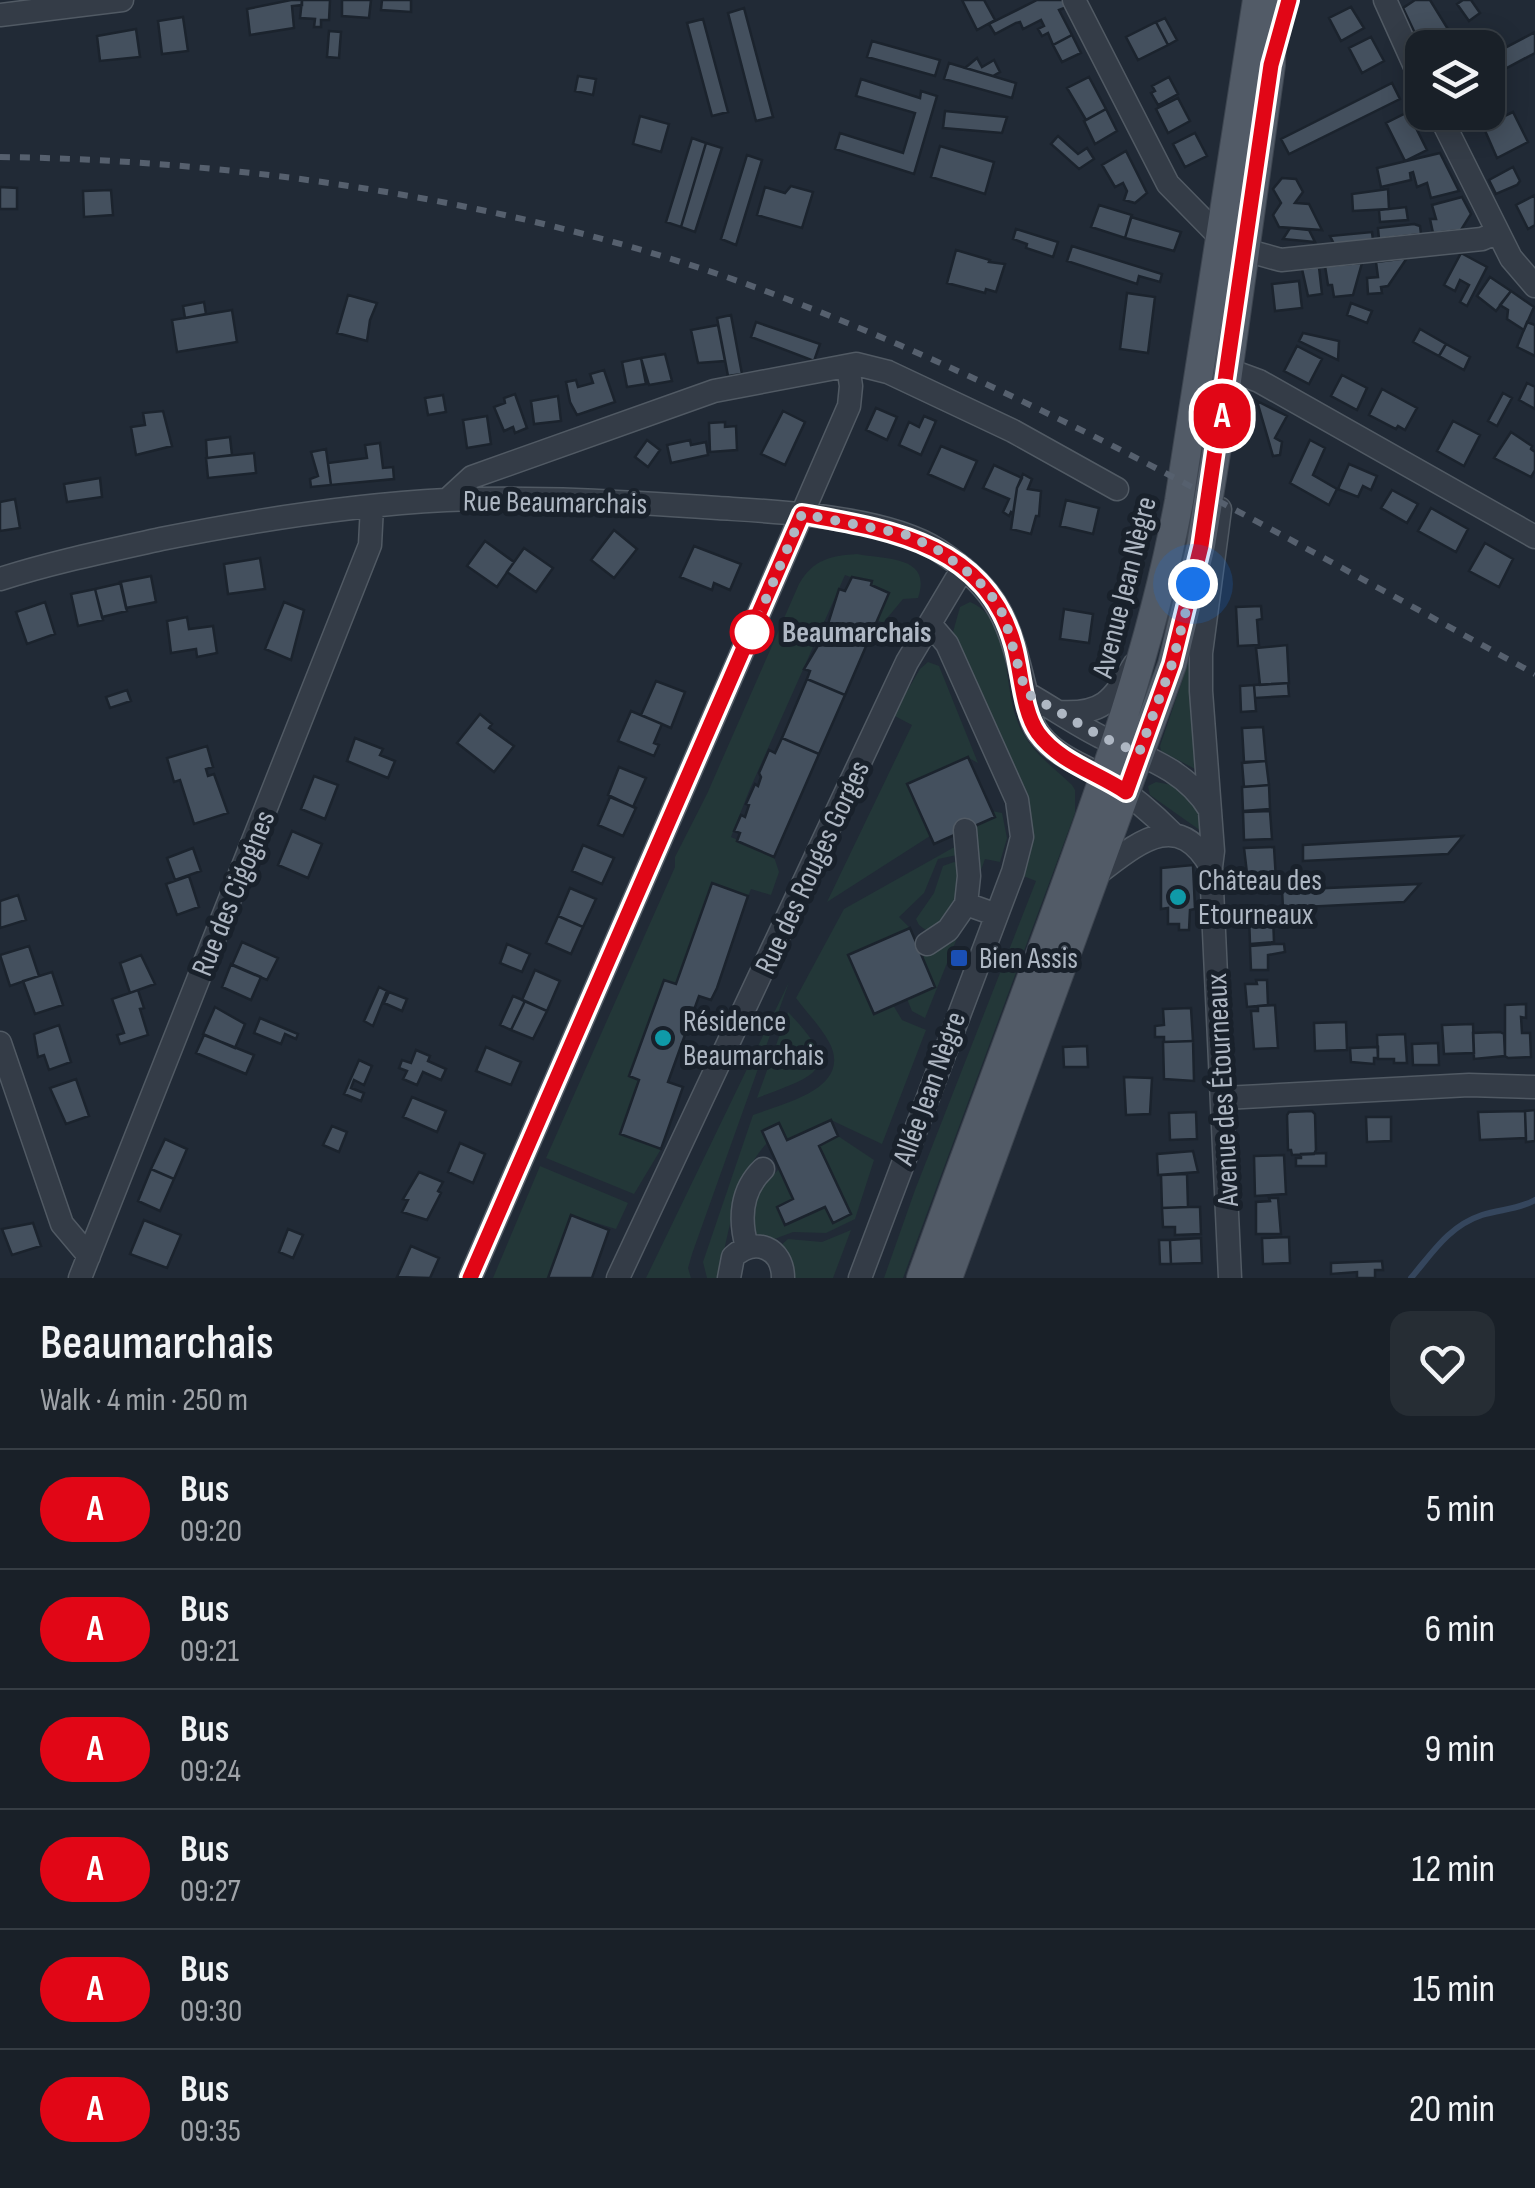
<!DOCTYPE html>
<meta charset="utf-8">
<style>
:root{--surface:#192028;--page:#262d34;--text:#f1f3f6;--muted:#9fa3a8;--line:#373e45}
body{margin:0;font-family:"Sofia Sans Condensed",sans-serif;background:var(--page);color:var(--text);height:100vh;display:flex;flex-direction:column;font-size:38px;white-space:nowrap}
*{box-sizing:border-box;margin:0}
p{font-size:32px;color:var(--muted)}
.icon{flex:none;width:55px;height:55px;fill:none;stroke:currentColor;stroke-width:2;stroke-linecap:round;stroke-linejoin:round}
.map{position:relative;height:1278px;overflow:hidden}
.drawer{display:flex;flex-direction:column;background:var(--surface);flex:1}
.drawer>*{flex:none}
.badge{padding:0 20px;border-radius:32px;font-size:35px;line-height:65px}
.fabs{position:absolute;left:1405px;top:30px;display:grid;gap:20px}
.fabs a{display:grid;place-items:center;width:100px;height:100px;border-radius:20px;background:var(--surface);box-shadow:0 5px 25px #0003,0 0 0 2px var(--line);font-size:50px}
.you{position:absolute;width:50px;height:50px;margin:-25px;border:8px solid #fff;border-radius:50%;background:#1a73e8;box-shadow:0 0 0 15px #1a73e833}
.map>.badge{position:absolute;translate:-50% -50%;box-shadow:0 0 0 5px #fff}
.round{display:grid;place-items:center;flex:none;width:105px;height:105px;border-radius:20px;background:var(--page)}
.headline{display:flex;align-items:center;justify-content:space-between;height:170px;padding:0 40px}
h1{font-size:48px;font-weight:600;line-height:75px}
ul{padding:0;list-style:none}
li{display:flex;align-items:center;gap:30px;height:120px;padding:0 40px;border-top:2px solid var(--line)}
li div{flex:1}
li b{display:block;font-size:38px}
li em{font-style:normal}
li .badge{min-width:110px;font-weight:700;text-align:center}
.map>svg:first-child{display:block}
</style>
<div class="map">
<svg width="1535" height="1278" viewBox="0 0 1535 1278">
<rect width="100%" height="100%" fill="#212a36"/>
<path fill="#233738" d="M857,554C889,560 932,556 918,598L903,599L883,623L877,620L871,581L866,579L864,582L845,575L749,791L731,837L774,857L779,872L771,895L751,889L748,896L712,884L676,984L663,981L629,1075L639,1080L620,1134L661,1149L634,1194L546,1158L675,867V857L707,794L799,584C814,559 830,556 857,554Z
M970,602C1012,619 1003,684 1017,720C1027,749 1050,764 1072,785L1075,790V813L903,1278H884L915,1190L1036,881L1021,875L1032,829L953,632L960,607Z
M1191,655L1199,771L1161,751L1160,746Z
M928,662L939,666L978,763L967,757L907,784L930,836L827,902L912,725L893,715L920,669Z
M1156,782L1182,787L1201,809V831L1150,795L1148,786Z
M992,811L1002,813L1007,838L1000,862L985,859L974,889L973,827L994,817Z
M958,845L957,855L938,859L924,893L899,917L910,928L848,955L874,1013L893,1005L902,1020L926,1030L882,1144L831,1120L787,1140L779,1123L762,1131L767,1143C736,1176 730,1229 719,1272L722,1278H707L703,1262L753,1115C782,1104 852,1089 830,1044C822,1028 807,1013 796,998L844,909Z
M954,862L963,865L956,907L931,934L919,925L916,919L934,893L943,866Z
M963,923L925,1018L912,1011L907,999L935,987L922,957L942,945Z
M789,982L692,1254L688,1268L691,1278H646Z
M788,1012C844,1070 818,1075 757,1098Z
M838,1136L874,1160L855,1219L826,1233L793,1232L764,1243L752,1236C750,1202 755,1193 779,1169L793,1199L777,1207L785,1225L825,1207L833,1222L851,1214L819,1146Z
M540,1166L628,1203L616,1229L570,1215L548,1278H493Z
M851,1230L833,1278H789L778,1248L788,1239L822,1242Z"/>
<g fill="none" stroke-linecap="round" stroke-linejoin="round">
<path stroke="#35465d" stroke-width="6" d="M1411,1278C1433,1252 1449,1226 1482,1215C1501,1209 1517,1210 1535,1200"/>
</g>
<path fill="#44505e" stroke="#1b232d" stroke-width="2.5" d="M291,0H302V5L292,6L294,28L250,35L247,9Z
M302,0H330L329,20H321V27H314L315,19L300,18Z
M342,0H371L369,18L342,16Z
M382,0H411V12L381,10Z
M962,0H984L995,20L977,30Z
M1037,0H1063L1067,7L1059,10L1072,35L1053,45L1048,33L1042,36L1038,29L1044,26L1041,20L1023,29L1020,22L1016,23L995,34L989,24Z
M1415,0H1430L1451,34L1433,48H1422L1403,8Z
M1463,0H1471L1480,13L1469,21L1457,4Z
M1351,7L1364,28L1341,41L1329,18Z
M744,8L773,117L756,121L728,13Z
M183,17L188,51L162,54L158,21Z
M1165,18L1177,40L1168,45L1156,22Z
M703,19L728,112L712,116L687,23Z
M1156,22L1168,45L1138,60L1126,37Z
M136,29L140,57L100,61L97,36Z
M329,31L341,32L339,58L327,57Z
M1535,32V53L1488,78V57Z
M1072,35L1081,53L1062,62L1053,45Z
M1371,37L1384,61L1362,73L1349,48Z
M872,41L940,60L935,76L867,57Z
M977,58L982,67L994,60L1000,72L993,76L965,68Z
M949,63L1016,83L1012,98L944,79Z
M578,76L596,79L593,95L575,91Z
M1089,77L1106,109L1086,120L1067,88Z
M1169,77L1178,94L1158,105L1151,93L1155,91L1152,86Z
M861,79L920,98L921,91L937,96L914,174L835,149L840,133L903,153L915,113L856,96Z
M1392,83L1400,99L1289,154L1281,139Z
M1178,98L1190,121L1168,133L1156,109Z
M1106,109L1117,131L1095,144L1084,121Z
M945,111L1007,117L1002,133L943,128Z
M1408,112L1427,150L1405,161L1386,123Z
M1513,112L1528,142L1497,158L1483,126Z
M640,116L669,124L661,152L633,144Z
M1195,133L1207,156L1185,167L1173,144Z
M1058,136L1078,154L1087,148L1094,159L1079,169L1051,144Z
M692,138L706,143L681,227L666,222Z
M706,143L722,148L695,232L681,227Z
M940,146L994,162L985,194L931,177Z
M1126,151L1147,193L1135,203L1124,200L1127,191L1123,183L1115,187L1102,165Z
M1440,153L1459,191L1431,198L1427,183L1417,187L1413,172L1410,173L1411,180L1381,187L1377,168Z
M747,155L762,160L736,245L721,239Z
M1513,167L1520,181L1517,185L1496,194L1489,180Z
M1282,178L1296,179L1303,192L1295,203L1309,204L1322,230L1279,227L1273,215L1281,203L1273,189Z
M791,186L813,192L802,228L757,215L765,187L785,193Z
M0,187L17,188V209H0Z
M1388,189L1389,209L1353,211L1352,194Z
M111,190L113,215L84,217L83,191Z
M1535,195V225L1528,229L1516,205Z
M1462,197L1471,214L1461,230L1433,233L1430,219H1436L1432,205Z
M1099,205L1132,215L1125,238L1091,227Z
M1406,207L1408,220L1380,222L1379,210Z
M1131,217L1181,232L1174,251L1125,238Z
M1414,224L1420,226L1421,234L1379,239L1378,228Z
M1290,228L1309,230L1315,242L1283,239Z
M1016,229L1058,242L1053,257L1026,248L1027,244L1013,239Z
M1372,232L1373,240L1334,244L1330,236Z
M1072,246L1162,274L1160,282L1139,276L1137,284L1067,261Z
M956,250L990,260L989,262L1005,264L996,292L986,289L985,293L947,283Z
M1461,253L1487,267L1467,306L1460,302L1469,285L1460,280L1455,291L1444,285Z
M1407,258L1388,286L1381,287L1382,293L1368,294L1367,278L1378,277L1376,262Z
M1362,263L1353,295L1334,297L1332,285H1328L1325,266Z
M1319,267L1322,294L1308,296L1302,269Z
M1490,277L1511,291L1496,311L1477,296Z
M1299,281L1302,308L1275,311L1272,284Z
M1511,291L1534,307L1524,330L1507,319L1508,310L1500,305Z
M1127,293L1155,297L1148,353L1120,349Z
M348,295L377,303L370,320L367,341L337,333Z
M204,302L206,314L185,318L183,306Z
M1351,303L1372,311L1367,323L1347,315Z
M232,310L237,342L177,352L172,320Z
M731,315L742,374L728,376L717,318Z
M756,322L820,344L814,361L751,337Z
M1527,322L1535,325V356L1517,347Z
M718,325L725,361L698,363L691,330Z
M1420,329L1446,344L1439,356L1413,342Z
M1303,333L1339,341L1338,360L1299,341Z
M1446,344L1470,357L1464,370L1439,356Z
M1297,346L1322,359L1309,384L1284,371Z
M665,354L672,381L649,385L641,358Z
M641,358L646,384L627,387L622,362Z
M604,370L615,402L577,415L570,402L566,382L576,380L578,387L593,383L590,374Z
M1342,375L1367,388L1357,410L1331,396Z
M1527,383L1535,387V409L1519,400Z
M1382,389L1417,408L1405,430L1398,426L1396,429L1369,415Z
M1503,393L1512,398L1497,426L1488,421Z
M515,394L527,428L515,433L513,427L504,431L494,407L505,403L504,398Z
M443,395L446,412L428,415L425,398Z
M558,396L561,421L534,424L531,401Z
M1257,401L1287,416L1275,438L1282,442L1280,455L1273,456Z
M876,408L897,417L887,440L866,430Z
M163,411L172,446L136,455L131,427L145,425L143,413Z
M783,411L805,422L785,465L761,454Z
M487,416L491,444L467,448L463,420Z
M924,416L936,421L921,455L899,445L909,422L919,427Z
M1453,421L1480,435L1464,466L1437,451Z
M725,422V427L736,426L737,450L710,452L709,423Z
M1511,432L1532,446L1531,449L1535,452V470L1531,477L1494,458Z
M230,437L232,455L207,458L206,440Z
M647,440L660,450L648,467L635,457Z
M690,440L691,445L706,442L708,455L671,463L667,445Z
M1310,440L1325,448L1313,475L1337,489L1329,505L1290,483Z
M380,443L383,468L393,467L394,479L331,485L328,463L367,458L365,445Z
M941,446L977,461L964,490L928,474Z
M326,449L331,485L311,487L310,479L318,476L311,452Z
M254,453L256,473L208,478L206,458Z
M1349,464L1377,476L1371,490L1363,486L1358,497L1338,489Z
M994,465L1022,478L1017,488L1013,514L1011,512L1009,516L1003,512L1009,499L983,488Z
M1023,474L1032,479L1028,489L1041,491L1039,516H1036L1031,534L1011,529L1017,488Z
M100,478L102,497L67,502L64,484Z
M1392,490L1418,504L1407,523L1381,508Z
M15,499L20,528L0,531V502Z
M1066,500L1099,508L1093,534L1060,526Z
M1431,508L1468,529L1456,552L1418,531Z
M614,530L637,549L614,578L591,560Z
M485,541L514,562L497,587L467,566Z
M1485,543L1513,559L1499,587L1469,571Z
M694,546L741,564L730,590L714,583L712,590L680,577Z
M524,548L553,568L536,592L507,572Z
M260,558L265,589L228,594L224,564Z
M151,576L156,602L126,608L120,582Z
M852,577L872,581L871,585L889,593L845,695L807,679L810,671L804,669L819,644L816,642L825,623L828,624L839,589L845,591Z
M121,583L127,611L102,617L95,589Z
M95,589L103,620L78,626L71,594Z
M45,602L55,634L27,644L16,612Z
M284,602L304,610L291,660L265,649Z
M1261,606L1262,619L1257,620L1259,645L1238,646L1236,607Z
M1064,609L1093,614L1089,643L1060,639Z
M187,617L189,629L213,626L217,653L197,657L196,649L171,653L167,621Z
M1287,645L1289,683L1260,685L1256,648Z
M807,679L845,695L819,754L782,738Z
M656,681L685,692L671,728L641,715Z
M1288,683L1289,696L1255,698L1254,685Z
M1254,685L1256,711L1241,712L1240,686Z
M127,690L131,701L110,708L106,697Z
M631,711L662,724L654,743L659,745L654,756L618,741Z
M480,714L492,724L489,728L514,746L494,772L457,743Z
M1263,727L1266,761L1244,762L1242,728Z
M355,738L383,749L380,755L395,761L388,778L347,761Z
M782,738L819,754L774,857L737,841L740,833L734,831L741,815L745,817L749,805L746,804L755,784L758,786L761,777L759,773L769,750L775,753Z
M207,746L213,767L206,769L208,776L214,774L228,813L194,824L180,780L174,782L167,758Z
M968,757L995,817L934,844L907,784Z
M1266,761L1269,785L1244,787L1242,763Z
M619,767L646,778L633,807L608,795Z
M314,776L338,785L325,819L301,809Z
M1269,785L1270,809L1243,811L1242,787Z
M610,797L636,808L623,836L598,825Z
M1270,811L1272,839L1244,840L1243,812Z
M292,831L322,844L308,878L278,865Z
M1463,836L1448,854L1303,861V845Z
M583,845L614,858L602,884L572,871Z
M1274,847L1276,880L1248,882L1244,848Z
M193,848L201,871L175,880L167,858Z
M1193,865L1195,909L1190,910L1189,930H1179V924H1168V908L1161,909V868Z
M189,876L199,907L177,915L166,884Z
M712,883L748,896L717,988L711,1000L699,996L668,1082L683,1087L661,1149L620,1134L639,1080L629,1076L664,980L676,984Z
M1420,884L1404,902L1283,908L1282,890Z
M570,888L596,899L583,927L558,916Z
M18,895L26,920L0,928V901Z
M1307,907L1308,922H1290V908Z
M558,916L583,927L571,954L546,943Z
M1249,916H1273L1274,942L1250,944Z
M910,928L935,987L874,1014L848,955Z
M242,942L278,958L267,980L232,965Z
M507,944L530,954L522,972L500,963Z
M1274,944H1284L1285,952L1268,955V970H1251L1250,946Z
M29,946L39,976L10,986L0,955Z
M141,955L155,984L130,993L120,963Z
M231,964L261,977L251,1000L222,987Z
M535,970L560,981L547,1011L522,1000Z
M52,972L63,1005L35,1014L23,981Z
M1256,980H1267L1268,1005L1247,1007L1245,984H1257Z
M379,987L387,991L373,1026L364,1021Z
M138,990L144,1008L140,1009L148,1035L120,1044L117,1035L124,1033L112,999Z
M389,992L407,999L402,1011L384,1003Z
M513,996L525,1001L511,1030L500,1025Z
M525,1001L547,1011L533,1039L511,1030Z
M1526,1004V1018L1521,1017L1522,1033H1530L1531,1057L1508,1058L1505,1056V1005Z
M1275,1005L1278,1048L1254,1049L1251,1011H1258V1006Z
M215,1007L245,1024L235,1048L203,1034Z
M1191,1008L1193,1041L1164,1042V1037H1155V1026L1164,1025L1163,1009Z
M260,1018L298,1034L296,1039L285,1034L281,1044L254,1033Z
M1346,1022L1347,1050L1315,1051L1314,1023Z
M1473,1024L1474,1053L1444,1054L1442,1025Z
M59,1025L71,1062L49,1070L44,1055L38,1057L34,1034Z
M1500,1032L1504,1034L1505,1056L1474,1059L1473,1033Z
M1405,1034L1407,1063H1394V1059H1378L1377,1035Z
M204,1035L254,1055L246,1074L196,1053Z
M1193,1041L1194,1081L1164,1079L1163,1042Z
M1438,1043L1439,1065H1413L1412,1044Z
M1087,1046L1088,1067H1064L1063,1047Z
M486,1047L521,1062L511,1085L476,1071Z
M1378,1047V1058H1374V1064L1351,1062L1350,1048Z
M416,1050L430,1056L428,1061L446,1069L441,1080L423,1072L417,1085L403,1079L407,1071L399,1068L402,1060L411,1063Z
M359,1060L372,1066L364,1085L354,1080L351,1088L364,1093L361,1101L344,1094Z
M1124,1077L1152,1078L1150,1114L1126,1115Z
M76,1079L89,1116L66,1124L50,1088Z
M412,1097L446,1111L437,1132L403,1117Z
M1535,1110V1141L1526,1142L1525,1111Z
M1312,1111L1315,1114L1316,1150L1314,1154L1292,1155L1291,1150H1288L1287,1115L1289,1112Z
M1525,1111L1526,1138L1480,1140L1478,1112Z
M1196,1112L1197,1139L1170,1140L1169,1113Z
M1366,1117H1391V1141L1367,1142Z
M831,1120L838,1136L819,1146L851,1214L833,1223L825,1207L785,1225L777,1207L793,1199L762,1131L779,1123L787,1140Z
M332,1126L347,1132L339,1152L323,1145Z
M165,1139L187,1149L174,1179L151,1169Z
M460,1143L485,1154L473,1183L448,1172Z
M1193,1151L1198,1172L1158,1175L1157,1154Z
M1326,1153V1166H1296V1158H1301V1154Z
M1284,1155L1286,1194L1255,1196L1254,1156Z
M151,1169L174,1179L160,1211L138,1201Z
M419,1172L443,1182L438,1191L441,1193L427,1220L402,1212L408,1200L403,1199Z
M1187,1174L1188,1207L1162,1208L1161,1175Z
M1269,1198H1278L1281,1234H1256V1202L1270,1201Z
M1188,1207H1200L1201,1234L1175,1235V1227H1163L1162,1208Z
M571,1215L609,1230L592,1278H548Z
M144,1220L181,1235L167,1268L130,1254Z
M33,1223L41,1246L12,1255L2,1229Z
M288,1229L303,1235L293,1258L279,1252Z
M1289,1237L1290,1263L1263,1264L1262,1238Z
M1201,1238L1202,1263L1171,1264L1170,1240Z
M1159,1240H1170L1171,1264H1160Z
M411,1246L439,1258L430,1278L397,1277Z
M1382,1261L1383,1270H1375V1278H1357V1272L1331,1274V1263Z"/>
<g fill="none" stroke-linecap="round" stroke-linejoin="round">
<g stroke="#515a64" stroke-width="25">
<path id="minor" d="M1074,0L1168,184L1221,238
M1385,0L1422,82
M0,15L122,0
M1438,112L1511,258L1535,286
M1245,250L1281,260L1482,239L1498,232
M1229,370L1259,381L1535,537
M447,500L472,477L714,391L856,364L888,372L1013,431L1117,489
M1220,509L1201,653V691L1213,851L1211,867L1230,1278
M0,579C53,562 107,551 161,539C255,520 350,505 446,500C536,496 627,502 718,508C780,512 885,516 938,550C1002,592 1009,623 1026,692C1030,708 1029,722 1040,735C1058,758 1085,765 1108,780C1132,796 1152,813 1172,833
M1026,693C1051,707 1075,724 1101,737C1142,756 1186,769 1210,810
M1058,712C1103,715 1112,701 1134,665
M965,830L969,876L966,904
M1097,874C1137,844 1177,807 1211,867
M927,944L948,930L966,904L994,914
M0,1043L62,1224L89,1256
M1224,1098L1469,1085L1535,1087
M747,1247C739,1219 741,1190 763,1169
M80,1278L370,545L372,506
M470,1278L849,406L851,386L848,366
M618,1278L907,662L963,568
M729,1278L733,1257C755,1236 783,1248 783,1278
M860,1278L1013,872L1022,837L1017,800L947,644L930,624"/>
</g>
<g stroke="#3d4550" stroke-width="30">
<path id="major" d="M921,1278C964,1159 1008,1040 1052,922C1103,783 1152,646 1179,501L1257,0
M948,1278L1172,665L1201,545L1221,423L1271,65L1273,0"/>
</g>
<use href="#minor" stroke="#343c47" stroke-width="22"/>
<use href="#major" stroke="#525b67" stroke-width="28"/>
<path stroke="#56606e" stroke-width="6" stroke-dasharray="10 10" stroke-linecap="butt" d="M0,157C248,160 527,203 760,289C1031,389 1282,536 1535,674"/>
</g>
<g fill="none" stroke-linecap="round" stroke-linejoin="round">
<g stroke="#fff" stroke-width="22">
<path id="line" d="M470,1278L802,514C891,530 986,544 1014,645C1022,673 1022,710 1038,733C1059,762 1098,773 1126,792L1172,664L1201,546L1271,65L1289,0"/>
</g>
<use href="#line" stroke="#e10616" stroke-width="15"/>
<path stroke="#aeb7c3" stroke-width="10" stroke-dasharray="0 18" d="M752,632L802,514L904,534L935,548L963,568L988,590L1004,616L1026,693L1102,737L1139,753L1172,664L1193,584"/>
</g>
<circle fill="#fff" stroke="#e10616" stroke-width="5" cx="752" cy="632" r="20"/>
<g fill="#0f9aa8" stroke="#19212b" stroke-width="4">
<circle cx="1178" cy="897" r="10"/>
<circle cx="663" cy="1038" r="10"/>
</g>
<rect fill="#1a4fb4" stroke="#19212b" stroke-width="4" x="949" y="948" width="20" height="20" rx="5"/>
<g text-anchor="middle" stroke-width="10" stroke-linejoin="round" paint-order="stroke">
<g font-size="30" fill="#aeb7c3" stroke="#19212b">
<text transform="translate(555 502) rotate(1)" y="10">Rue Beaumarchais</text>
<text transform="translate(1124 587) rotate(-76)" y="10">Avenue Jean Nègre</text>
<text transform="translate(812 867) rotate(-65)" y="10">Rue des Rouges Gorges</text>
<text transform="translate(233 893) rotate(-68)" y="10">Rue des Cigognes</text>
<text transform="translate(929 1088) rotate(-70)" y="10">Allée Jean Nègre</text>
<text transform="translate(1222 1090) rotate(-93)" y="10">Avenue des Étourneaux</text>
</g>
<g font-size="30" font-weight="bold" fill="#aeb7c3" stroke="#19212b" text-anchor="start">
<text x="782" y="642">Beaumarchais</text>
</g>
<g font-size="30" fill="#aeb7c3" stroke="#19212b" text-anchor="start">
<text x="1198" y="890">Château des<tspan x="1198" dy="34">Etourneaux</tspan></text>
<text x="979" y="968">Bien Assis</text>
<text x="683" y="1031">Résidence<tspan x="683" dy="34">Beaumarchais</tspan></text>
</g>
</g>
</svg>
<div class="fabs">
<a><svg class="icon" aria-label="layers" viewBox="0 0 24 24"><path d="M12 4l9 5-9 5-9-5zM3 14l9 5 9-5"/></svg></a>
</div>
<div class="you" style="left:1193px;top:584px"></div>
<b class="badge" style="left:1222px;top:416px;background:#e10616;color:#fff">A</b>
</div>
<section class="drawer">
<div class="headline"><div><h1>Beaumarchais</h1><p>Walk · 4 min · 250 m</p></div><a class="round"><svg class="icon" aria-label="heart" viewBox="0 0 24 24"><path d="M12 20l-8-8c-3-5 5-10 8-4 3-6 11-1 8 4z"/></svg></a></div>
<ul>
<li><span class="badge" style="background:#e10616;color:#fff">A</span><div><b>Bus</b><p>09:20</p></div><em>5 min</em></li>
<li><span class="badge" style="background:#e10616;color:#fff">A</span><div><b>Bus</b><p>09:21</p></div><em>6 min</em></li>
<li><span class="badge" style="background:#e10616;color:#fff">A</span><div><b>Bus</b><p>09:24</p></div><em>9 min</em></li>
<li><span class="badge" style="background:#e10616;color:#fff">A</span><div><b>Bus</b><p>09:27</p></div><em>12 min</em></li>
<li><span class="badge" style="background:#e10616;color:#fff">A</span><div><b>Bus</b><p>09:30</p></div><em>15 min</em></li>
<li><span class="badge" style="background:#e10616;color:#fff">A</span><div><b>Bus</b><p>09:35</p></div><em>20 min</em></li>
</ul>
</section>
